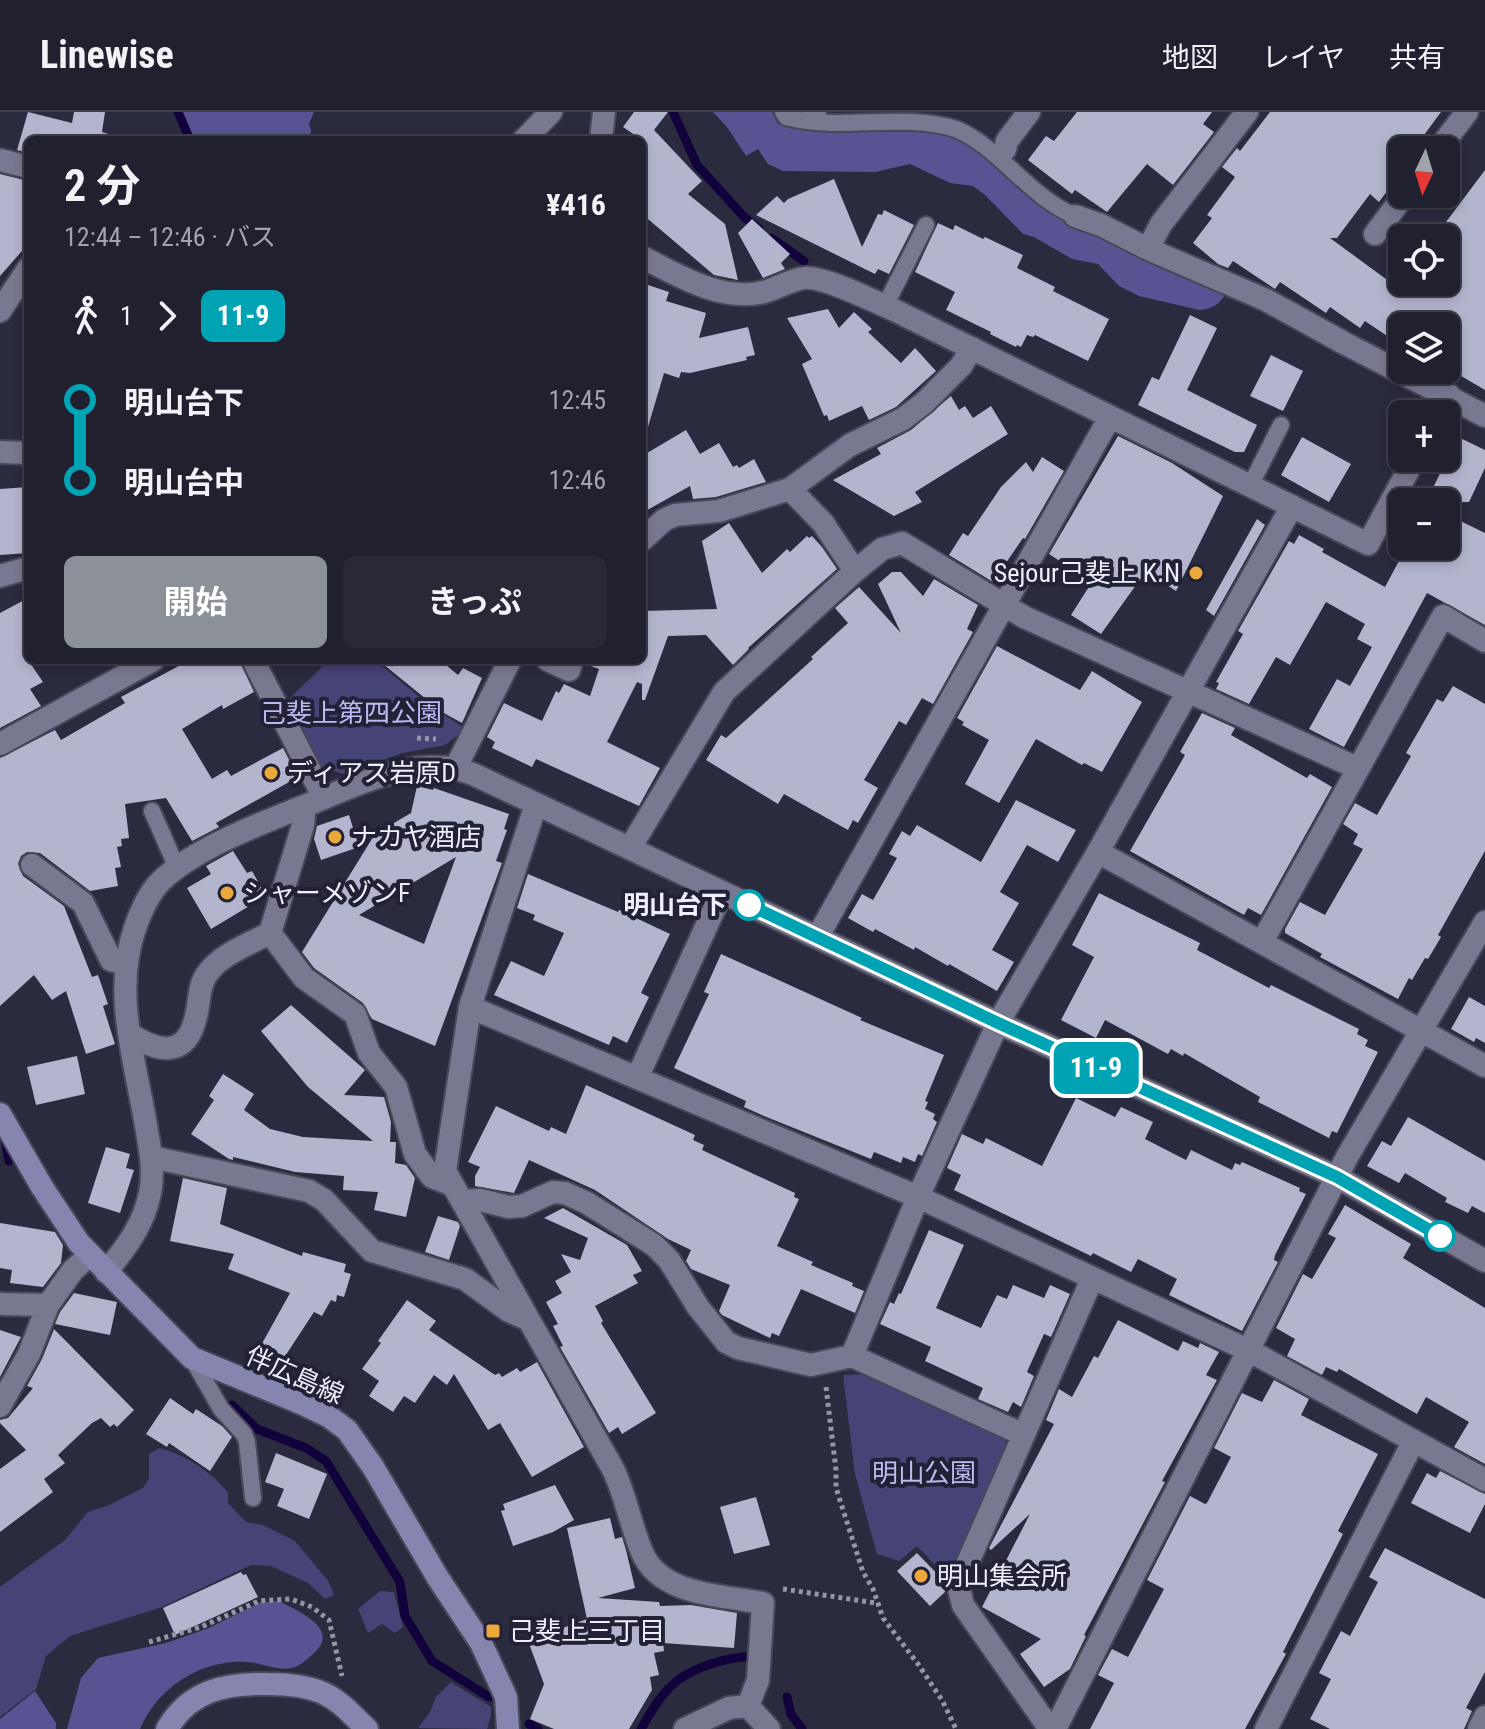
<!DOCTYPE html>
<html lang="ja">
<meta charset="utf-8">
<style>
:root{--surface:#20202f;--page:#282837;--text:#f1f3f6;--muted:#a2a3aa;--line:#3d3e4b;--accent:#8c9099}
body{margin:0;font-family:"Roboto Condensed","Noto Sans JP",sans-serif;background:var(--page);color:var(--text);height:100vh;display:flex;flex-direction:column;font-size:30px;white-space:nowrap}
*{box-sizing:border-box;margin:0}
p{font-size:26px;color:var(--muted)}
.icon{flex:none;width:44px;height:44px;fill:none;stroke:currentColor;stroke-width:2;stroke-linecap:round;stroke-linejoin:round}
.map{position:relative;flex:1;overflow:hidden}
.panel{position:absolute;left:24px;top:24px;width:622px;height:528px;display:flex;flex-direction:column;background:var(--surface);border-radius:12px;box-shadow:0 4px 12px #0003,0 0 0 2px var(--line)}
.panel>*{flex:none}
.badge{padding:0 16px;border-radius:12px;font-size:28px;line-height:52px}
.needle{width:52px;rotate:184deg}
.tools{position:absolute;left:1388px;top:24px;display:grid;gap:16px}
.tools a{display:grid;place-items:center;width:72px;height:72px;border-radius:12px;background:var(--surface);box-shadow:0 4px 12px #0003,0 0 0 2px var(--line);font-size:40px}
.map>.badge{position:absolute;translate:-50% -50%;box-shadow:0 0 0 4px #fff}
.legs{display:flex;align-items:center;gap:12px;height:88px;padding:0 40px;font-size:26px}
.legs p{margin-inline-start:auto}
.headline{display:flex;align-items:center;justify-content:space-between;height:136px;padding:0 40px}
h1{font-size:44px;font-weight:700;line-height:60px}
.cta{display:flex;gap:16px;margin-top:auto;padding:16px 40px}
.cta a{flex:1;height:92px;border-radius:12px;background:var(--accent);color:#fff;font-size:32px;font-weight:700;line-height:92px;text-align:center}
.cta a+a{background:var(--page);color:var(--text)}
ul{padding:0 40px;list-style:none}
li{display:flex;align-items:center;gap:28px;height:80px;font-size:30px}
li i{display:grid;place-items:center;width:12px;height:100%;margin:0 10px;background:currentColor}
li i::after{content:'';width:20px;height:20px;margin:-10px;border:6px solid;border-radius:50%;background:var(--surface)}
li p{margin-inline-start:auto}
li:first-child i{background:linear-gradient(#0000 50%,currentColor 0)}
li:last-child i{background:linear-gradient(currentColor 50%,#0000 0)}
header{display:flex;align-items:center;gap:48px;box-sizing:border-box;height:112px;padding:0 40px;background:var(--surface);border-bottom:2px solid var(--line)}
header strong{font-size:38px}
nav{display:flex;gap:44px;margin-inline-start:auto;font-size:28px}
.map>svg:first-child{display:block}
</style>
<header>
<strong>Linewise</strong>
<nav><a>地図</a><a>レイヤ</a><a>共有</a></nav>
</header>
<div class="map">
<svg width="1485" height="1617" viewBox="0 0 1485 1617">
<rect width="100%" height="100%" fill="#2b2b3f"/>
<path fill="#464377" d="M329,548H375L429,593L463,615L459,622L445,633L403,641L343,662L319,655L285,591Z
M867,1262L1004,1322L1007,1339L948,1467L917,1434L899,1449L877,1442L855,1362L843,1263Z
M159,1336C186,1343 212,1360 228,1381V1391L246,1410L263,1413L295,1429L329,1470L334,1483L325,1487L308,1471L271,1454L251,1453L162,1495L70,1524L46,1544L36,1577L0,1605V1475L65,1428L88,1400L107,1394L143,1376L149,1366V1342Z
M380,1479L394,1480L403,1515L395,1521L382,1512L368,1521L358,1497Z
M451,1570L491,1595V1604L487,1617L418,1616L430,1600L436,1585Z"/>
<path fill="#585393" d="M182,0H314L309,12L311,19L309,28H194Z
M713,0H772L778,12L806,19L912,13L956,25L982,42L1039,93L1102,122L1128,141L1225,183C1218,193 1212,197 1199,198L1139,184L1119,174L1098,152L1072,147L1034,125L1023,122L985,83L973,74L950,71L910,52L875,60L783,59L768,52L758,37L746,44L727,15Z
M279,1489C299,1500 343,1517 312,1543C306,1548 299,1555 291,1556C277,1559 262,1551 248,1550C201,1547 158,1575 140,1617H67L81,1566L98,1546L166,1531L209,1516L259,1491Z
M35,1579L56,1611V1617H0V1607Z"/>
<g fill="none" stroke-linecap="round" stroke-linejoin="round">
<path stroke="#12023c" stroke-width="9" d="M178,0L190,28
M673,0L697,53L744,105L759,117
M771,126L804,149
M5,1027L9,1049
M232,1293L257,1317L306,1336L326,1349L400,1470L405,1504L432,1549L489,1585
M787,1585L791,1602L802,1617
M529,1612L538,1617
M641,1617C661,1582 673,1563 714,1551C724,1548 734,1545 745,1545"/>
</g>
<path fill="#b3b4cd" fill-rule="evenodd" d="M28,0L72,11L74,0H105L102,20L108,22L107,28H28V41L17,38Z
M634,0H668L654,18L702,69L688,82L725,112L738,168L714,163L642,102V28L623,15Z
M1077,0H1212L1203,12L1214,20L1173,73L1147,52L1107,100L1075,78L1072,82L1028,48L1046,24L1054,29Z
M1270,0H1441L1413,38H1402V59L1379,90L1370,82L1337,126H1330L1390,170H1446V126H1434L1485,58V278L1456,261L1460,253L1446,245V214H1402V234L1365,209L1360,216L1330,195L1326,201L1280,170L1275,177L1233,149L1228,156L1218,152L1193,131L1212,106L1207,103L1235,65L1222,55L1237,36L1240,39Z
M0,62L28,69V132L0,164Z
M834,67L862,135L878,102L882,103L884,98L914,113L889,162L878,157L875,162L756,103L777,84L784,91L788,87Z
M752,107L790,142L781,151L785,157L763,166L738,121Z
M938,111L953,118L955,113L983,127L985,125L1023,143L1017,156L1055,175L1053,179L1109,207L1088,249L1035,223L1033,225L1027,223L1021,235L1017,233L1016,235L990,222L991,220L946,198L955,180L915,160Z
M642,171L669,180L666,189L706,201L699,226L748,215L755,243L746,245L747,248L690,261L681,260L679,266L664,261L648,315L642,314Z
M828,197L839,216L854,200L872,217L868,220L901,251L915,236L936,259L896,295L869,308L862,294L829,309L827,303L824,304L802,252L812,247L787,206Z
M1190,203L1217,216L1187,278L1257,313L1244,340H1235L1138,293L1152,265L1159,268Z
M1271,243L1303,259L1283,299L1250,284Z
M951,284L959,298L965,294L973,306L991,294L1008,322L915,380L922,390L894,404L833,368L881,342L877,336L911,318Z
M686,318L700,342L719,331L733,355L737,353L739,356L754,347L766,370L716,385L693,387L690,374L642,401V344Z
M1118,324L1172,351L1223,384L1176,479L1146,459L1101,522L1071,503L1092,470L1049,442Z
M1302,325L1351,352L1329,390L1281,363Z
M1458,325L1485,338V356L1469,390H1426Z
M1042,345L1064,359L1025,427L1023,426L993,470L949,443L963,421L968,424L1001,375L1026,350L1033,360Z
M28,375V441L0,443V377Z
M1446,402L1485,421V513L1427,481L1344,635L1309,617L1337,567L1350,574L1372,535L1357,527L1365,512L1326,490L1290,553L1276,545L1249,592L1216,577L1219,571L1216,570L1243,522L1238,519L1289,429L1294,432L1299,423L1324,437L1322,440L1385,475L1407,434H1446Z
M1257,407L1265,413L1214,504L1206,498Z
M729,411L762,461L787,437L790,440L807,424L809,426L812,424L822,435L837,457L748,536L749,537L733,553L706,523L668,524L645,588H642V572L637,570L607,630L660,656L639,694L536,647L532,655L492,636L495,630L487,625L504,591L542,609L556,579L559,581L564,572L590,584L599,557L585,552L586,548H642V499L717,497L702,429Z
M892,460H901L923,484L934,467L978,493L967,517L973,520L933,592L922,586L906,613L899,609L864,668L878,676L858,711L853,708L848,718L784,682L778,692L706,648L721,623L726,626L813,547L811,545L848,511L835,496L859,475L901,521L878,472Z
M28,486V548L43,570L30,577L41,594L0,616V501Z
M997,534L1080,578L1092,559L1142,590L1102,660L1084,651L1082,653L1036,627L999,691L965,672L989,628L962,613L964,610L957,606Z
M197,548H239L254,580L223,597L222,593L182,617L212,667L227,658L231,664L283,636L298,665L216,711L219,715L192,729L166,686L125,692L129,726L121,727L122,734L117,735L121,755L115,756L118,774L90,779L40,741L27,740L21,744L18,752L23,764L64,794L92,865L98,863L108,892L103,894L115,932L86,942L66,879L52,888L34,863L0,894V646L55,618L61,628L125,591L121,585L188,549L190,552Z
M378,548H440L458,563L463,556L482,566L462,611L442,600Z
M1453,574L1485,592V739L1438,823L1441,825L1428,847L1425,846L1412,868L1409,866L1398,887L1320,845L1322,842L1285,821V817L1300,790L1325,803L1363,737L1353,732L1358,722L1343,712L1355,691L1377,703L1411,644L1406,641L1437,587L1443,590Z
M1202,601L1235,616L1231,623L1307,666L1310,662L1332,675L1261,803L1248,796L1244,803L1130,739L1185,643L1180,640Z
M417,674L433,678L434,676L509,702L504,717L507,718L496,749L502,751L435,934L372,907L363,891L314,856L302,840L375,722L411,701ZM456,745L424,832L359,803Z
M1016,688L1076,718L1058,750L1027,733L1000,780L1019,791L992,838L1014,850L997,879L949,852L948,854L915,835L914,838L875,817L873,820L848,806L862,782L873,788L897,746L889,742L902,719L910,724L917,713L981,750Z
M349,703L359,735L321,748L314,727L317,714Z
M233,739L247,761L252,759L266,784L211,817L187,776L211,762L206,754Z
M528,762L618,800L619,798L670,822L641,881L649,885L627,931L613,924L609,933L494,883L511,849L544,864L564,821L533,808L535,803L517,796Z
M1099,781L1200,831L1197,838L1269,876L1271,873L1359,917L1357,922L1368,928L1365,934L1378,940L1337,1021L1332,1019L1329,1026L1258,990L1260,985L1184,941L1183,944L1171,937L1168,942L1105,908L1096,926L1061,908L1094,845L1072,833Z
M721,842L862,906L860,908L944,943L925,989L928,990L925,997L935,1002L933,1007L937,1010L922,1044L918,1042L915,1050L903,1045L901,1051L874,1040L871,1047L764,1004L744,995L746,989L674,956L709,882L704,880Z
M1469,885L1485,894V931L1476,926L1474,930L1451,917Z
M291,893L365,958L344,983L384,985L391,1010L390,1030H396L395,1051L406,1053L415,1066L406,1105L374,1098L378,1080L343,1078L344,1064L295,1060L233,1045V1048L229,1047L191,1022L214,988L209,984L223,962L254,982L244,998L270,1017L303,1025L373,1029L308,975L261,919Z
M77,944L85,982L36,993L27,955Z
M586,973L695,1023L693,1028L704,1033L702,1038L795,1081L794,1085L799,1087L777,1134L813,1150L811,1153L853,1171L852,1174L864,1179L855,1201L801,1177L779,1224L772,1221L770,1226L722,1203L719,1199L730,1173L691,1157L686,1149L691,1138L668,1127L595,1078L529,1048L514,1081L475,1074V1064L480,1055L468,1050L496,994L549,1019L551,1015L566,1022Z
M1076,986L1115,1005L1121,995L1153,1010L1145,1027L1186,1048L1191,1038L1232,1058L1235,1051L1240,1053L1242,1050L1300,1076L1299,1079L1306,1082L1275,1143L1274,1148L1278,1150L1242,1219L1169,1183L1177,1167L1138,1147L1131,1160L1093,1141L1091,1144L954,1078L961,1063L947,1056L962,1022L983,1032L986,1026L1042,1054Z
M1408,1005L1485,1049V1101L1472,1094L1468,1101L1445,1090L1447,1086L1405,1061L1399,1071L1367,1054L1382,1029L1391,1034Z
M106,1035L130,1042L126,1056L134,1058L120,1101L88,1091Z
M183,1066L227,1076L220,1112L302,1144L303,1140L346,1152L344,1160L351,1162L344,1185L337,1183L336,1190L331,1188L322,1204L314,1200L276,1258L254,1246L290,1181L228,1157L234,1142L170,1129Z
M1345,1093L1411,1132L1403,1146L1485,1196V1352L1454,1335L1469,1310L1426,1285L1417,1302L1339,1257L1337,1260L1326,1255L1322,1263L1287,1244L1295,1227L1276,1216L1303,1162L1312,1167L1336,1126L1328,1122Z
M563,1096L627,1133L642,1159L633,1163L638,1171L595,1194L603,1209L601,1211L656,1301L622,1322L618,1315L609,1321L560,1235L563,1234L553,1214L558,1212L546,1190L562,1181L555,1169L571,1160L561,1142L580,1148L588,1126L544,1106Z
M438,1104L458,1110L460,1114L449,1148L425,1140Z
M0,1111L55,1120L63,1133L61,1151L43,1175L10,1171L12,1158L0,1156Z
M929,1118L964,1133L936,1196L981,1216L997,1183L1007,1187L1013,1173L1044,1186L1050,1173L1070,1182L1051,1225L1044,1222L1027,1260L1034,1264L1021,1295L1013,1290L1008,1300L978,1287L983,1276L925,1249L931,1235L880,1212L890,1190L894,1192L899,1181L901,1182Z
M74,1181L117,1190L110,1223L55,1212L60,1200Z
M407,1188L436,1209L429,1218L495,1263L499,1261L502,1265L517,1256L520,1260L537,1250L584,1335L532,1365L500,1311L488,1318L454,1262L447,1273L434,1263L415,1291L404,1284L393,1300L369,1284L379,1269L362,1257L381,1231L378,1229Z
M1118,1208L1178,1239L1183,1229L1198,1236L1200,1231L1219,1240L1206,1263L1217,1268L1162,1369L1165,1370L1084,1523L1086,1524L1070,1557L1044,1575L1020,1542L1041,1527L982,1495L1030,1402L991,1438L989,1436L1054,1312L1046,1308L1059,1277L1072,1285L1094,1244L1098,1246Z
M54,1217L134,1298L117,1315L114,1312L110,1315L101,1306L92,1311L58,1343L65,1351L44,1367L53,1380L0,1420V1357L26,1338L0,1311V1308L8,1306L33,1276L27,1274L42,1247Z
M0,1218L21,1225L0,1265Z
M1274,1268L1309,1287L1301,1303L1378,1342L1338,1419L1343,1422L1283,1540L1286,1542L1245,1617H1090L1114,1571L1098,1563L1112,1537L1128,1545L1164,1477L1147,1468L1190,1384L1205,1392L1207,1391L1231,1345L1214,1336L1242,1281L1262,1290Z
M170,1286L193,1302L196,1297L222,1314L232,1325L210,1359L169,1331L167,1335L146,1322Z
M276,1341L327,1362L309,1407L277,1394L284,1377L265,1370Z
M1440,1359L1485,1382V1392L1470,1421L1411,1391L1427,1361L1436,1366Z
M555,1373L574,1408L553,1420L513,1434L501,1399L505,1398L503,1392Z
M756,1385L770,1433L734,1442L720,1395Z
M610,1406L615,1427L622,1425L626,1438L635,1476L598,1486L659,1490L660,1494L691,1493L737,1501L734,1536L663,1531L664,1539L654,1541L659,1563L650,1565L652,1578L629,1617H554L530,1607L544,1572L528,1529L587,1507L567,1416Z
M1385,1436L1485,1487V1560L1466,1596L1472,1599L1464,1617H1330L1310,1607L1331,1567L1319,1561L1341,1519L1350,1524L1378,1470L1369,1465Z
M917,1441L945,1470V1480L930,1494L897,1459Z
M241,1460L243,1463L246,1462L258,1485L175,1523L163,1496Z"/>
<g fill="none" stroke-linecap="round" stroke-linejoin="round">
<g stroke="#484859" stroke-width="20">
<path id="service" d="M783,0L786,5C842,20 901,0 956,17C999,35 1028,84 1075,104
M885,194L926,113
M1250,374L1281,313
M152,699L177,756
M192,1246L221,1297L244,1322L247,1330L253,1386"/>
</g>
<g stroke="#484859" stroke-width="26">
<path id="minor" d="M814,3L815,0
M524,28L551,0
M601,28L604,0
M1005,37L1007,29L1029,0
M1438,38L1467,0
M0,48L28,55
M1075,104L1101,113L1148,137L1266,188L1344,231L1485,304
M1375,122L1405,82
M1148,137L1161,112L1247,0
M642,145C679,164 721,190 764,180C778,176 792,167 805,166C824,164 873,189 892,197L1368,432L1415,346
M0,199L28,157
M1439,302L1449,283
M0,340L28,341
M790,377L823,411L855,459
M642,428L664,408L675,403L719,399L790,377L850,333L903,307L924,291L961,254L972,236
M0,464L28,456
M253,548L324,686
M548,548L569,558L572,548
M0,632L153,548
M456,655L510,548
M536,692L470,895L445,1059L613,1357C626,1384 630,1412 642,1440C660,1484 722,1483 763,1491L758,1568L748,1594
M630,736L724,580L855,459L882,437L902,431L1024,505L1357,656
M1098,740L1485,954
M32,753L83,791L111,848L126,852
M270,821L304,866L355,902L369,941L396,975L415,1042L432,1065L453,1073
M818,824L1110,305
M1262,830L1443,504L1485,529
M470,895L918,1085L1248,1238L1485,1368
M130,922C159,941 187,946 196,904C200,890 198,874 207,862C221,842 249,832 270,821L303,713L304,705L300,696
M637,966L722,780
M151,1045L309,1079L324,1088L372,1139L465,1167L509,1199L527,1207
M462,1089L480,1088L509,1095L522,1094L553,1080L565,1081L587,1091L654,1133L669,1148L698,1195L726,1230L738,1236L811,1253L852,1244L1024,1323
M0,1192L48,1193
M852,1244L918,1085L998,911L1098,740L1292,394
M0,1294L29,1242L48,1193L73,1158L90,1143
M685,1617L729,1596L748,1594L769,1617
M1050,1617L963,1493L958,1473L1092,1167
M1055,1617L1347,1045L1485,810
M1266,1617L1413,1330
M1479,1617L1485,1605"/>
</g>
<g stroke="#484859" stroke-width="26">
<path id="tertiary" d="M106,1160C126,1136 144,1112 150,1081C155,1058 149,1031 145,1008C134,945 113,879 135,816C141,799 148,782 161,769C196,735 267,709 312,691C361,671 423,640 475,663L998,911L1337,1065L1485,1149"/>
</g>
<g stroke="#484859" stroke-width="26">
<path id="secondary" d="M0,1002L42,1075L79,1131L192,1246L303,1292L328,1304L347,1318L373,1355L438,1466L481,1531L506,1585L508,1617
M167,1617C190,1578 226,1571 268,1572C287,1572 307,1574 323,1581C341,1589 353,1604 367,1617"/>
</g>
<path stroke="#9495a5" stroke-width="5" stroke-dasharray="4 4" stroke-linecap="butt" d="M417,626L436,627
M826,1275L836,1358V1376L863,1460L873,1477L883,1506L918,1552L942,1588L956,1617
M783,1477L876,1491
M149,1530L201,1515L259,1489L291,1487L312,1495L329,1508L342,1564"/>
<use href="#service" stroke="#787890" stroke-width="16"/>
<use href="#minor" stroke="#787890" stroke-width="22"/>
<use href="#tertiary" stroke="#787890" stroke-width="22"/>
<use href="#secondary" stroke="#8685b0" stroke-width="22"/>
</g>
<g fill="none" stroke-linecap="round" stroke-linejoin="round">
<g stroke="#fff" stroke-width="18">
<path id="line-1" d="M749,793L998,911L1337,1065L1440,1124"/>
</g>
<use href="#line-1" stroke="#00a3b4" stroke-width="12"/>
</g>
<g fill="#eda83b" stroke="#222135" stroke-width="3">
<circle cx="1196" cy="461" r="8"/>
<circle cx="271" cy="661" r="8"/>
<circle cx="335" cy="725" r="8"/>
<circle cx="227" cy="781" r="8"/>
<circle cx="921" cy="1464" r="8"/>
<rect x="485" y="1511" width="16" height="16" rx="4"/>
</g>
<g fill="#fff" stroke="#00a3b4" stroke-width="4">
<circle cx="749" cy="793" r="14"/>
<circle cx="1440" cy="1124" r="14"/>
</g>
<g text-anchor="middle" stroke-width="8" stroke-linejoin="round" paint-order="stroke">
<g font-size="26" fill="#eeeffc" stroke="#222135" text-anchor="start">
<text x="1180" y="470" text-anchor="end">Sejour己斐上 K.N</text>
<text x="287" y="670">ディアス岩原D</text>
<text x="351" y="734">ナカヤ酒店</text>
<text x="243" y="790">シャーメゾンF</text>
<text x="937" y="1473">明山集会所</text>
<text x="509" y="1528">己斐上三丁目</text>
</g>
<g font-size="26" fill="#bbbbf3" stroke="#222135">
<text x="351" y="610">己斐上第四公園</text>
<text x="924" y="1370">明山公園</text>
</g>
<g font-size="26" font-weight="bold" fill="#eeeffc" stroke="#222135" text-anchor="end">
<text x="727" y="802">明山台下</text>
</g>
<g font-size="26" fill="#eeeffc" stroke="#222135">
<text transform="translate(295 1263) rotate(24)" y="9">伴広島線</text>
</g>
</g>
</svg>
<div class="tools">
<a><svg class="needle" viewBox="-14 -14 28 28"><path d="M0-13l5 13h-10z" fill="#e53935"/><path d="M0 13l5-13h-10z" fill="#a2a3aa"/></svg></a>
<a><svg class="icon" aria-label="locate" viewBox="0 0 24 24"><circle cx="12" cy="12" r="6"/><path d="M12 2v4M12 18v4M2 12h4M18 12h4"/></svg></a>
<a><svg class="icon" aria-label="layers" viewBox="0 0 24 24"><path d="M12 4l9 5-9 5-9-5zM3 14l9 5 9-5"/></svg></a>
<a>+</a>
<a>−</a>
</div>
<b class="badge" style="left:1096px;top:956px;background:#00a3b4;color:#fff">11-9</b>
<section class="panel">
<div class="headline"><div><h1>2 分</h1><p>12:44 – 12:46 · バス</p></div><b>¥416</b></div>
<div class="legs"><svg class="icon" aria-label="walk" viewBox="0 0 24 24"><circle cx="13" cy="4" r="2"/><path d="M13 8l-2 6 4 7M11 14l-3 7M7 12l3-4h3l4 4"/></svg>1<svg class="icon" aria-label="forward" viewBox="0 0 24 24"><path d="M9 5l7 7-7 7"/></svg><b class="badge" style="background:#00a3b4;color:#fff">11-9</b></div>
<ul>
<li><i style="color:#00a3b4"></i><b>明山台下</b><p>12:45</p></li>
<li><i style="color:#00a3b4"></i><b>明山台中</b><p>12:46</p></li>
</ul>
<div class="cta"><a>開始</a><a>きっぷ</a></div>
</section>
</div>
